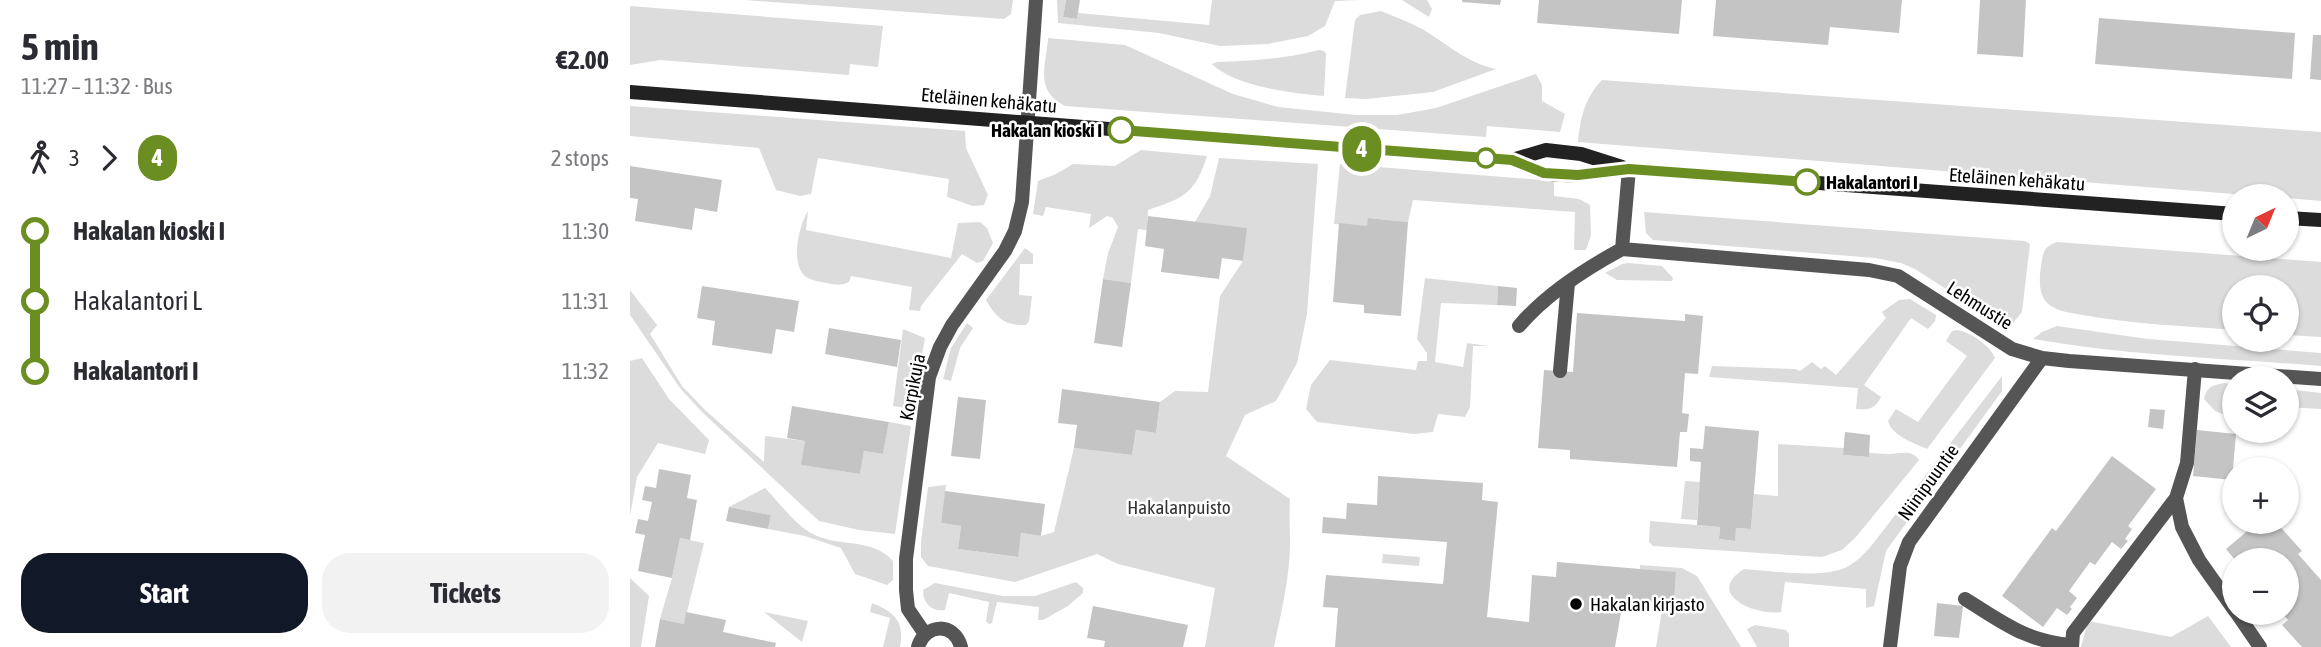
<!DOCTYPE html>
<meta charset="utf-8">
<style>
:root{--surface:#fff;--page:#f2f2f3;--text:#2b2b33;--muted:#7c7c81;--accent:#111827}
body{margin:0;font-family:"Asap Condensed",sans-serif;background:var(--page);color:var(--text);height:100vh;display:flex;flex-direction:column;font-size:26px;white-space:nowrap}
*{box-sizing:border-box;margin:0}
p{font-size:23px;color:var(--muted)}
.icon{flex:none;width:38px;height:38px;fill:none;stroke:currentColor;stroke-width:2;stroke-linecap:round;stroke-linejoin:round}
.map{position:relative;flex:1;overflow:hidden}
.panel{display:flex;flex-direction:column;background:var(--surface);width:630px}
.panel>*{flex:none}
.badge{padding:0 14px;border-radius:23px;font-size:24px;line-height:46px}
.needle{width:46px;rotate:43deg}
.controls{position:absolute;left:1592px;top:184px;display:grid;gap:14px}
.controls a{display:grid;place-items:center;width:77px;height:77px;border-radius:50%;background:var(--surface);box-shadow:0 2px 5px #0004;font-size:35px}
.map>.badge{position:absolute;translate:-50% -50%;box-shadow:0 0 0 4px #fff}
.legs{display:flex;align-items:center;gap:10px;height:77px;padding:0 21px;font-size:23px}
.legs p{margin-inline-start:auto}
.headline{display:flex;align-items:center;justify-content:space-between;height:119px;padding:0 21px}
h1{font-size:38px;font-weight:700;line-height:52px}
.button{display:flex;gap:14px;margin-top:auto;padding:14px 21px}
.button a{flex:1;height:80px;border-radius:28px;background:var(--accent);color:#fff;font-size:28px;font-weight:700;line-height:80px;text-align:center}
.button a+a{background:var(--page);color:var(--text)}
ul{padding:0 21px;list-style:none}
li{display:flex;align-items:center;gap:24px;height:70px;font-size:26px}
li i{display:grid;place-items:center;width:10px;height:100%;margin:0 9px;background:currentColor}
li i::after{content:'';width:18px;height:18px;margin:-9px;border:5px solid;border-radius:50%;background:var(--surface)}
li p{margin-inline-start:auto}
li:first-child i{background:linear-gradient(#0000 50%,currentColor 0)}
li:last-child i{background:linear-gradient(currentColor 50%,#0000 0)}
main{display:flex;flex:1;min-height:0}
.map>svg:first-child{display:block}
</style>
<main>
<section class="panel">
<div class="headline"><div><h1>5 min</h1><p>11:27 – 11:32 · Bus</p></div><b>€2.00</b></div>
<div class="legs"><svg class="icon" aria-label="walk" viewBox="0 0 24 24"><circle cx="13" cy="4" r="2"/><path d="M13 8l-2 6 4 7M11 14l-3 7M7 12l3-4h3l4 4"/></svg>3<svg class="icon" aria-label="forward" viewBox="0 0 24 24"><path d="M9 5l7 7-7 7"/></svg><b class="badge" style="background:#6b8e23;color:#fff">4</b><p>2 stops</p></div>
<ul>
<li><i style="color:#6b8e23"></i><b>Hakalan kioski I</b><p>11:30</p></li>
<li><i style="color:#6b8e23"></i><span>Hakalantori L</span><p>11:31</p></li>
<li><i style="color:#6b8e23"></i><b>Hakalantori I</b><p>11:32</p></li>
</ul>
<div class="button"><a>Start</a><a>Tickets</a></div>
</section>
<div class="map">
<svg width="1691" height="647" viewBox="0 0 1691 647">
<rect width="100%" height="100%" fill="#fff"/>
<path fill="#dcdcdc" d="M114,0H383L381,14L374,19Z
M427,0H436L433,17L447,19L448,13L579,25L582,0H731L705,1L695,26L678,36L638,44L590,46L529,33L428,23Z
M772,0H797L802,9L799,17Z
M0,6L253,26L248,67L220,64L219,75L30,60L0,65Z
M751,11C767,18 783,23 797,32C821,47 838,63 866,69L803,92L736,99L715,98L725,20L730,15Z
M418,38L495,45L603,94L648,107L726,115H767L806,108L906,74L912,85V101L935,114L930,132L857,126L856,137L435,106C404,90 416,67 418,38Z
M689,50L694,51L696,54L694,96C664,94 604,86 582,64L587,62C624,61 653,59 689,50Z
M972,80L1691,132V201L1657,198V196H1629L948,142C950,119 955,97 972,80Z
M0,106L335,131L336,148L358,195L354,205L343,206L317,197L319,179L188,158L181,194L170,196L146,190L129,148L0,136Z
M511,150L577,156C565,194 554,198 518,210L517,230L508,229L501,283L473,279L478,253L488,227L483,218L477,216L459,228L461,214L416,207L413,216L403,214L408,181L426,174L443,164L485,166Z
M589,158L688,164L677,314L667,363L646,401L615,415L596,456L660,499C659,514 660,528 660,543C660,577 651,613 644,647H575L585,588L488,564L467,554L385,582L298,566L291,557V542L298,487L316,485L311,523L331,526L328,549L387,557L391,533L411,536L424,532L444,448L502,455L506,430L526,433L530,402L545,391L578,392L590,296L613,261L616,228L565,222L580,196Z
M710,164L924,181V196L949,199L960,205L961,235L956,250H944L945,212L783,200L778,222L739,218L737,226L704,224Z
M178,211L176,230L321,258L328,223L350,222L357,228L363,243L353,261L347,263L332,254L291,306L290,311L279,310L282,287L221,276L219,282C210,286 206,285 197,283C190,282 180,280 175,276C160,263 169,225 178,211Z
M1014,212L1395,241L1400,244L1392,312L1378,329L1285,269L1271,263L1245,258L1023,240L1016,233Z
M1427,242L1691,262V337L1657,335V287H1605V330C1554,326 1502,324 1452,315C1442,313 1430,312 1421,306C1408,298 1409,280 1411,266C1413,253 1413,247 1427,242Z
M395,248L403,254V264H390L389,295L402,296L399,321L396,325C375,326 366,318 356,300Z
M998,263L1032,266L1043,278L1042,281L987,280L975,273L992,264Z
M795,278L868,286L867,305L811,303L805,362L833,367L837,343L859,346H843L840,407L835,417L808,414L803,432L784,434L687,422L676,409L681,385L700,360L786,370L788,361H797V353L787,339Z
M0,290L27,325L20,334L52,386L75,410L134,462L135,436L175,441L172,465L230,474L234,451L253,454L259,422L281,426L265,534L229,530L189,521L177,510L72,412L50,388L0,315Z
M1280,299L1306,315L1305,321L1298,329L1281,318L1234,385L1251,397C1245,409 1239,410 1226,409L1228,388L1079,377L1082,366L1165,369L1170,371L1182,362L1191,369L1195,366L1206,375L1256,318L1252,312L1269,300Z
M337,323L343,328L330,348L321,381L313,379L321,348Z
M1427,326L1518,339L1691,353V366C1595,358 1498,356 1403,339L1412,332Z
M273,329L295,338L282,409L263,406Z
M1327,330C1340,332 1361,346 1365,358L1297,449C1284,443 1262,436 1258,421L1266,409L1288,422L1337,356L1316,341L1322,331Z
M12,358L39,399L79,440L75,454L28,443L7,477L0,516V361Z
M1372,376V391L1256,551L1244,606L1236,608V589L1155,582L1151,612C1125,616 1074,594 1114,569C1143,571 1185,578 1212,569C1224,565 1234,554 1242,545Z
M1594,383L1605,384V419L1585,411L1574,399C1577,387 1582,385 1594,383Z
M1657,389L1691,393V409L1657,407Z
M1148,444L1214,448L1213,455L1238,457L1239,453C1245,453 1251,454 1257,454C1270,455 1280,448 1289,460L1226,537L1212,550L1192,557L1023,546L1019,542L1020,521L1090,527L1089,539L1104,541L1106,528L1121,529L1124,494L1148,496Z
M1055,481L1070,482L1067,520L1051,519Z
M135,488C150,503 167,528 187,536C213,547 242,538 263,561V580L257,585L225,574L211,548L175,536L138,529L141,515L99,507Z
M50,538L74,543L54,624L30,619L42,578Z
M753,554L790,557L789,566L752,563Z
M1010,565L1052,568L1067,576L1111,647H1026L1033,604H1044L1046,573L1010,569Z
M0,578L19,596L11,647H0Z
M446,582L453,588V593L438,606L413,620H408L409,607L367,602L362,623L359,624L356,621L359,602L319,593L315,610C301,612 293,603 293,590L305,583L373,596H405Z
M242,603C264,612 275,621 270,647H253L260,618L240,612Z
M134,612L178,621L172,642Z
M1578,616L1601,647H1451L1458,621L1541,637Z
M1125,625L1156,630L1159,634V647H1127L1117,629Z"/>
<path fill="#c4c4c4" d="M436,0H450L447,19L433,17Z
M832,0H871L870,5L832,2Z
M909,0H1052L1049,34L907,23Z
M1086,0H1272L1269,33L1200,27L1198,45L1083,36Z
M1350,0H1396L1393,57L1347,54Z
M1469,18L1665,33L1662,79L1465,64Z
M1683,35H1691V80L1680,79Z
M0,166L92,180L87,212L65,208L62,230L5,221L8,199L0,198Z
M518,216L617,228L613,261L592,258L589,279L531,272L534,249L515,246Z
M738,218L778,222L771,316L734,313V305L703,302L709,223L737,226Z
M473,279L501,283L492,347L464,343Z
M72,286L169,301L164,332L146,329L142,354L82,345L85,321L67,318Z
M868,286L887,288L886,306L867,305Z
M947,313L1055,321V314L1073,316L1068,374L1055,373L1052,413L1059,414L1057,432H1050L1047,467L940,459V450L908,448L914,370L943,372Z
M199,328L271,340L267,367L195,354Z
M432,389L530,402L526,433L506,430L502,455L444,448L447,425L428,423Z
M328,397L356,400L350,459L321,456Z
M162,406L259,422L253,454L234,451L230,474L171,465L175,441L157,438Z
M1520,409L1535,410L1533,429L1518,427Z
M1075,426L1129,431L1121,529L1106,528L1105,541L1089,539L1090,527L1067,525L1071,462L1060,461V448L1073,449Z
M1567,430L1606,434L1602,480L1563,476Z
M1215,432L1240,435L1239,457L1213,455Z
M1482,456L1526,489L1498,526L1502,529L1495,539L1498,541L1491,549L1482,542L1465,565L1460,562L1439,591L1447,598L1440,607L1442,609L1437,615L1427,608L1413,627L1372,596L1422,528L1426,531Z
M29,469L61,475L57,498L67,500L60,540L50,538L42,578L8,571L15,535L5,533L8,519L18,521L22,502L12,500L15,486L26,488Z
M748,476L853,483L852,500L868,502L857,617L899,622L902,575L926,577L927,562L1046,572L1044,604L993,601L985,647H705L708,608L693,607L696,575L813,584L817,542L692,533L693,517L716,519L717,503L747,505Z
M315,491L415,504L411,536L391,533L388,557L328,549L331,526L311,523Z
M99,507L141,515L138,529L96,521Z
M1628,522H1646L1672,551L1668,554L1691,580V647H1672L1652,625L1658,620L1651,612H1657V560H1605L1596,549Z
M1307,603L1333,606L1329,638L1304,636Z
M463,606L558,625L553,647H474L475,641L457,638Z
M56,612L96,620L93,632L146,643L145,647H25L30,619L54,624Z"/>
<g fill="none" stroke-linecap="round" stroke-linejoin="round">
<path stroke="#555" stroke-width="14" d="M1565,369L1557,463L1546,498L1552,527L1569,560L1605,611
M930,371L938,283
M1335,599C1374,623 1395,641 1442,645
M1606,612L1630,647
M1442,647L1443,633L1546,498"/>
<path stroke="#555" stroke-width="14" d="M999,169L992,249L1239,270L1268,276L1382,349L1412,358L1439,361L1691,379
M889,326C916,294 955,269 992,249
M295,634L278,609L276,590V559L299,377L310,347L322,325L375,251L385,231L392,202L406,0
M288,647C295,623 325,622 331,647
M1260,647L1270,566L1279,542L1412,358"/>
<path stroke="#222" stroke-width="14" d="M0,92L882,160C892,164 903,170 914,173C941,179 972,172 999,169L1605,214
M882,160L916,150L951,154L992,167
M1657,218L1691,220"/>
</g>
<g fill="none" stroke-linecap="round" stroke-linejoin="round">
<g stroke="#fff" stroke-width="16">
<path id="line-1" d="M491,130L882,160L914,173L948,175L999,169L1177,182"/>
</g>
<use href="#line-1" stroke="#6b8e23" stroke-width="10"/>
</g>
<g fill="#fff" stroke="#6b8e23" stroke-width="3.5">
<circle cx="491" cy="130" r="12"/>
<circle cx="856" cy="158" r="9"/>
<circle cx="1177" cy="182" r="12"/>
</g>
<circle fill="#000" stroke="#fff" stroke-width="2.5" cx="946" cy="604" r="7"/>
<g text-anchor="middle" stroke-width="5" stroke-linejoin="round" paint-order="stroke">
<g font-size="19" fill="#000" stroke="#fff">
<text transform="translate(359 100) rotate(5)" y="7">Eteläinen kehäkatu</text>
<text transform="translate(1387 179) rotate(4)" y="7">Eteläinen kehäkatu</text>
<text transform="translate(1350 305) rotate(32)" y="7">Lehmustie</text>
<text transform="translate(282 387) rotate(-79)" y="7">Korpikuja</text>
<text transform="translate(1298 482) rotate(-54)" y="7">Niinipuuntie</text>
</g>
<g font-size="19" font-weight="bold" fill="#000" stroke="#fff" text-anchor="end">
<text x="472" y="137">Hakalan kioski I</text>
<text x="1196" y="189" text-anchor="start">Hakalantori I</text>
</g>
<g font-size="19" fill="#333" stroke="#fff">
<text x="549" y="514">Hakalanpuisto</text>
</g>
<g font-size="19" fill="#000" stroke="#fff" text-anchor="start">
<text x="960" y="611">Hakalan kirjasto</text>
</g>
</g>
</svg>
<div class="controls">
<a><svg class="needle" viewBox="-14 -14 28 28"><path d="M0-13l5 13h-10z" fill="#e53935"/><path d="M0 13l5-13h-10z" fill="#7c7c81"/></svg></a>
<a><svg class="icon" aria-label="locate" viewBox="0 0 24 24"><circle cx="12" cy="12" r="6"/><path d="M12 2v4M12 18v4M2 12h4M18 12h4"/></svg></a>
<a><svg class="icon" aria-label="layers" viewBox="0 0 24 24"><path d="M12 4l9 5-9 5-9-5zM3 14l9 5 9-5"/></svg></a>
<a>+</a>
<a>−</a>
</div>
<b class="badge" style="left:732px;top:149px;background:#6b8e23;color:#fff">4</b>
</div>
</main>
